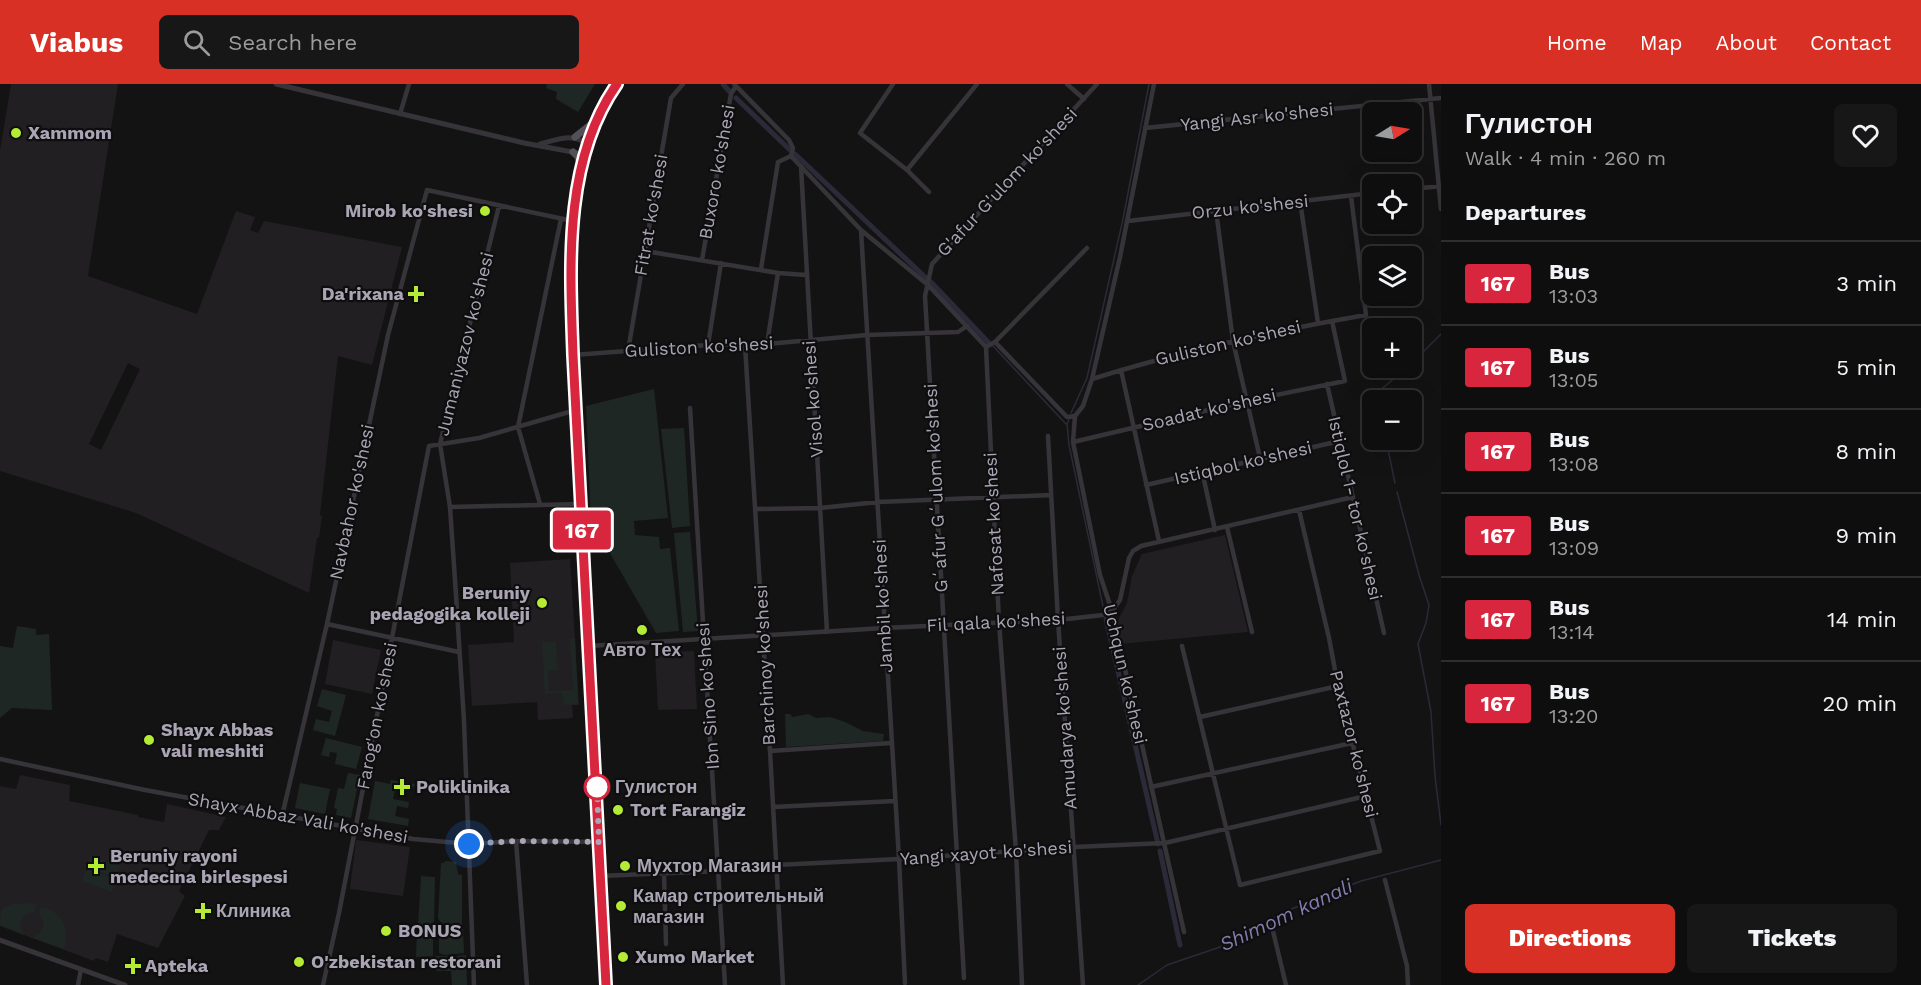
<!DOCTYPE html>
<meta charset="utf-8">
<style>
:root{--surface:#0f0e0f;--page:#181718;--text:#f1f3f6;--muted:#9b9c9e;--line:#2f2e2f;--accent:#d93025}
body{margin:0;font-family:"Work Sans",sans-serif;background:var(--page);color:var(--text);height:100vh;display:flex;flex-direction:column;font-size:22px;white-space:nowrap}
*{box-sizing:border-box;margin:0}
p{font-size:20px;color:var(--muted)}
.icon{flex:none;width:33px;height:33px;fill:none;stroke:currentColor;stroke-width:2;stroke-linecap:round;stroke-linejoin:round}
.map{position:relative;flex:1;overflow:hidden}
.panel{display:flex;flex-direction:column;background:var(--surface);width:480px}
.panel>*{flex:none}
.badge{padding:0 12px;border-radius:4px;font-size:21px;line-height:39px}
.needle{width:39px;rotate:79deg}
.controls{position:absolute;left:1362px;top:18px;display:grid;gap:12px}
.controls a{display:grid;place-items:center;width:60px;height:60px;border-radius:9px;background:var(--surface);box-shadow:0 6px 24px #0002,0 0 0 2px var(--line);font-size:30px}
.you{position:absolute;width:30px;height:30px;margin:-15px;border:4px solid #fff;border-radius:50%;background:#1a73e8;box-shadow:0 0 0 9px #1a73e833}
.map>.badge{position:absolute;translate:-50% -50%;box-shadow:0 0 0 3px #fff}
h2{padding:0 24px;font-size:22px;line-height:54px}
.round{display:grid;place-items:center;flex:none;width:63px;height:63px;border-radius:9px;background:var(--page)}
.headline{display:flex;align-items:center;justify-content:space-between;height:102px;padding:0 24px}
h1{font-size:28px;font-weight:800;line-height:45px}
.cta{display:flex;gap:12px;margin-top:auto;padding:12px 24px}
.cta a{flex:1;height:69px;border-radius:9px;background:var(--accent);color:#fff;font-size:24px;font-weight:800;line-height:69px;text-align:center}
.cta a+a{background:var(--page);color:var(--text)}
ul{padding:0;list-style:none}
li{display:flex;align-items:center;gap:18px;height:84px;padding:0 24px;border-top:2px solid var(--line)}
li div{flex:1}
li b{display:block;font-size:22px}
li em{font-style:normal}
li .badge{min-width:66px;font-weight:700;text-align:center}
header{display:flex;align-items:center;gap:36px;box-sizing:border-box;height:84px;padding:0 30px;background:var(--accent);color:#fff}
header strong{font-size:28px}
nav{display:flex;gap:33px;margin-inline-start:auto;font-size:21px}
.search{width:420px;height:54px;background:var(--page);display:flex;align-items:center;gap:15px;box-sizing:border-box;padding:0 21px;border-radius:9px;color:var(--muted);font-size:22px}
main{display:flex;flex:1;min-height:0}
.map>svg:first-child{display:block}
</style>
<header>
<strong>Viabus</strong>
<div class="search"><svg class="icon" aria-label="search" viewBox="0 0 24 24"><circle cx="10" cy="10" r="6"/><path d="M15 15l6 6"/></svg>Search here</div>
<nav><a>Home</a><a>Map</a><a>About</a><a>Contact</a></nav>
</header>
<main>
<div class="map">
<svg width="1441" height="901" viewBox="0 0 1441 901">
<rect width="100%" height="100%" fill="#141314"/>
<path fill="#211f21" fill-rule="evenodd" d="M11,0H118L88,192L197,230L236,127L255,133L250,146L258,149L264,137L402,163L372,281L338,272L320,431L322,432L319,454H317L309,509L136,429L0,387V67ZM128,279L140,285L101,366L89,360Z
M1225,451L1248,548L1120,560L1116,540L1127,519L1132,492L1142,470Z
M570,475L579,621H572L573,634L538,636L537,618L472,622L468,561L514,558L510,479Z
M333,556L381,566L372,610L325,600Z
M694,567L697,625L658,626L655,568Z
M20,691L70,701L69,717L138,731V733L164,738L167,720L226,733L219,746H209L179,807L185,812L158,864L117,850L108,878L96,874L94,877L0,842V702L16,705Z
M356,756L410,763L403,812L350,805Z"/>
<path fill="#1f2725" d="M547,0H595L578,28L556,15L557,8L546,4Z
M654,305L668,434L634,437L635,451L659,453L660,465L670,464L679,547L656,549L596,445H593L591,438L586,322Z
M684,344L690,442L672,444L661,345Z
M690,448L698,547L683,548L674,449Z
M17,542L36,545V551L49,550L52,626L12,624L0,634V562L13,564Z
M575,554L578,620L563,621L562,609L545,610L542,558H556L558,586L548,587L549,607L573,606L570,555Z
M322,605L346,611L335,652L313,646L316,635L329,638L332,627L317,622Z
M785,630H790L793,633L808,630L816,634L830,633L845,638L863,647L884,650L883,657L786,663Z
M326,654L362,663L356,685L335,680L337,669L330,668L329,673L321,671Z
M348,689L360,691L351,734L336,731L337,725L334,724L338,704L344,705Z
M391,696L415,700L414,703L396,700L393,715L409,718L408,724L397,722L395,732L409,735L408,742L368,735L375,697L390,700Z
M300,699L330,705L325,730L295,724Z
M90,772L120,782L117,794L90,784L88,779Z
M445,777L456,778L458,790L462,791V842C452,842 443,844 438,834L441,779H444Z
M89,786L116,795L112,808L82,797L85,788Z
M421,792L435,793L434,838L428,842L418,843Z
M28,819L37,821L34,828C21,830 17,840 24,851L0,841L1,825L12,820Z
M41,822C63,829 70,844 64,865L33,854C43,848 48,841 39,830Z
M447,845H463L464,869L445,871L439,869V851Z
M428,847L431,848L433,854V872L416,873L417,848Z
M466,871L467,901H452L451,887H436L435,872H452V876H457V872Z"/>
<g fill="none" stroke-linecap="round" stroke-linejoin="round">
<path stroke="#2b2a38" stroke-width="1.5" d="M993,262L1066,340
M1412,279L1441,250
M1377,316L1376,310L1406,284
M1071,329L1087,294L1123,135L1149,0
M1069,335L1067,340L1069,361L1104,527
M1386,356L1395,399
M1397,408L1419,491L1429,521L1426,539L1418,560L1431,628L1435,692L1441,741
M1138,901L1167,881L1226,861L1284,828L1361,797L1441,776"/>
<path stroke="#2b2a38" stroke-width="5" d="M723,0L729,7
M736,14L790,66
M795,70L926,194
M931,198L989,259
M1106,535L1158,760
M1160,767L1180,861"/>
<path stroke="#373439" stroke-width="4.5" d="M734,0L789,56L793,64L791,72L861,146L928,201L986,263
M893,0L860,49L907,86L929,108
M1067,0L1084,15
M1154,0L1120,173L1092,295L1083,322L1075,332L1073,358L1100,491L1112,527L1184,848
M1429,0L1441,125
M400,30L409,0
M1145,44L1441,14
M801,82L827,548
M907,86L977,0
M1412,105L1441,102
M1300,117L1318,239
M1216,126L1233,257L1260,374
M1128,137L1372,109
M861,146L899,775L905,899
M645,167L778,189L806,191
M702,176L731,10L736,2
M761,185L778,78L791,72
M995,258L1067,333L1075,332
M767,260L778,189
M708,261L721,179
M745,261L770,667L783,901
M986,263L999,538L1016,767L1022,901
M986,263L995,258L1087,164
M628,267L671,14L683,0
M573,271L708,261L767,260L867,251L958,248L967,242
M1121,286L1159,457
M1092,295C1182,267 1273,247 1366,231L1351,112
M1327,300L1384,549
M690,324L725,901
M1048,352L1058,536L1083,901
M1073,358L1247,317L1345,297L1332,237
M1202,387L1215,446
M1146,401L1340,357
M540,420L518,343L561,135
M450,423L580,420
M756,425L820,424L878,418L1051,411
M1227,443L1252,548
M327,540L459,568
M589,562L884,544L1058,536L1103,531L1112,527L1120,516L1129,474L1133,467L1141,462L1353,413
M1182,562L1240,801L1380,767L1338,602L1329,554L1299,426
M1200,633L1338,602
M770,667L891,659
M0,675L145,706L413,755L469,760L516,757L599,758
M1151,703L1352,659
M773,723L895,717
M282,732L327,540L388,251L427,106L573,137
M516,757L527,901
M664,789L666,860
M600,792L719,787L776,781L899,775L1074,763L1165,759L1366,712
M1385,796L1407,882L1408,901
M1272,843L1286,901
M964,894L925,212L932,180L1097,0
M78,901L81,885
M323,901L339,829L429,362L479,354L576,326
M474,901L464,637L456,511L450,423L440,360L499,122"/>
<path stroke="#373439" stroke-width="5" d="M276,0L524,59L578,69L586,64
M540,60C556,56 576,47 587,62
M0,856L125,901"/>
<path stroke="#545058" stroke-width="7" d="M575,53L594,38
M573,68L578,73L581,84
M606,901C598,747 591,593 582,440C578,376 574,312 572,248C571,211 569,174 573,138C578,90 589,40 617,0"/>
</g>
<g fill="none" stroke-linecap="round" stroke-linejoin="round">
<g stroke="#fff" stroke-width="14">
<path id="line" d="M606,901L573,271C570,182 563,77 617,0"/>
</g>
<use href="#line" stroke="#d7263d" stroke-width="9"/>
<path stroke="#aaa5b4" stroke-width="6" stroke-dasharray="0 10.8" d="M469,760L516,757L599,758L597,703"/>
</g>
<g fill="#b4eb34" stroke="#0f0e0f" stroke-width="2">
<circle cx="16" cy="49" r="6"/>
<circle cx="485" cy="127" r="6"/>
<path d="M413 201h6v6h6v6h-6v6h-6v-6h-6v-6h6z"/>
<circle cx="542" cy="519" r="6"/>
<circle cx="642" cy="546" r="6"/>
<circle cx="149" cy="656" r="6"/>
<path d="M399 694h6v6h6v6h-6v6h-6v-6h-6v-6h6z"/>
<circle cx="618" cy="726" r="6"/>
<path d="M93 773h6v6h6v6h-6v6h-6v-6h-6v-6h6z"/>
<circle cx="625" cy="782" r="6"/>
<circle cx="621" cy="822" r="6"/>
<path d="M200 818h6v6h6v6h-6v6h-6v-6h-6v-6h6z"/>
<circle cx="386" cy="847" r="6"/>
<circle cx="623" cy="873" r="6"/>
<circle cx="299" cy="878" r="6"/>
<path d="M130 873h6v6h6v6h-6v6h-6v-6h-6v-6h6z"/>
</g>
<circle fill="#fff" stroke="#d7263d" stroke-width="3" cx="597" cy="703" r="12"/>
<g text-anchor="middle" stroke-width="4.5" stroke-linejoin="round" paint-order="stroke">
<g font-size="18" fill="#aaa5b4" stroke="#0f0e0f">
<text transform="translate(1257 33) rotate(-6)" y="6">Yangi Asr ko'shesi</text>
<text transform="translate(717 88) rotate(-80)" y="6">Buxoro ko'shesi</text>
<text transform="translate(1007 98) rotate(-47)" y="6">G'afur G'ulom ko'shesi</text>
<text transform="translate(1250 123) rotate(-6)" y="6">Orzu ko'shesi</text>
<text transform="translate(651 131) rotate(-80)" y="6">Fitrat ko'shesi</text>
<text transform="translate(1228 259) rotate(-13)" y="6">Guliston ko'shesi</text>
<text transform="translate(465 260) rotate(-76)" y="6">Jumaniyazov ko'shesi</text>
<text transform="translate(699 263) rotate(-3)" y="6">Guliston ko'shesi</text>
<text transform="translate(813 315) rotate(-94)" y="6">Visol ko'shesi</text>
<text transform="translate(1209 326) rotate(-13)" y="6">Soadat ko'shesi</text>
<text transform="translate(1243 379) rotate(-13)" y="6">Istiqbol ko'shesi</text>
<text transform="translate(936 404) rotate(-93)" y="6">Gʻafur Gʻulom ko'shesi</text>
<text transform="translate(352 418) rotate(-78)" y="6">Navbahor ko'shesi</text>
<text transform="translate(1355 424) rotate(77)" y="6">Istiqlol 1- tor ko'shesi</text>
<text transform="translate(994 440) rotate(-93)" y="6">Nafosat ko'shesi</text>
<text transform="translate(883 522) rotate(-93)" y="6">Jambil ko'shesi</text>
<text transform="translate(996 538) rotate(-3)" y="6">Fil qala ko'shesi</text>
<text transform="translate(765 581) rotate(-93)" y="6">Barchinoy ko'shesi</text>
<text transform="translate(1125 590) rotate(77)" y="6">Uchqun ko'shesi</text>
<text transform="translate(708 612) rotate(-94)" y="6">Ibn Sino ko'shesi</text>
<text transform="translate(377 632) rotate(-79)" y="6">Farog'on ko'shesi</text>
<text transform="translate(1065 644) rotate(-94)" y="6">Amudarya ko'shesi</text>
<text transform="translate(1354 660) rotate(76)" y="6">Paxtazor ko'shesi</text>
<text transform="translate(298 734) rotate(10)" y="6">Shayx Abbaz Vali ko'shesi</text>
<text transform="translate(986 769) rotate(-4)" y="6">Yangi xayot ko'shesi</text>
</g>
<g font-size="18" font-weight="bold" fill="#aaa5b4" stroke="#0f0e0f" text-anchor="start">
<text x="28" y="55">Xammom</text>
<text x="473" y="133" text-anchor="end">Mirob ko'shesi</text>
<text x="404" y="216" text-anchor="end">Da'rixana</text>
<text x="530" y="515" text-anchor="end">Beruniy<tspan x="530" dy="21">pedagogika kolleji</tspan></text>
<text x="642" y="572" text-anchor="middle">Авто Тех</text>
<text x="161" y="652">Shayx Abbas<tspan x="161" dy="21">vali meshiti</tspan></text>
<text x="416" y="709">Poliklinika</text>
<text x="630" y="732">Tort Farangiz</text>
<text x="110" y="778">Beruniy rayoni<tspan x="110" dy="21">medecina birlespesi</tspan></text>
<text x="637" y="788">Мухтор Магазин</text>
<text x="633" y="818">Камар строительный<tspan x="633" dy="21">магазин</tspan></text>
<text x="216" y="833">Клиника</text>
<text x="398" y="853">BONUS</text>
<text x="635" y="879">Xumo Market</text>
<text x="311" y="884">O'zbekistan restorani</text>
<text x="145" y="888">Apteka</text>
</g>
<g font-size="18" font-weight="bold" fill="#aaa5b4" stroke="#0f0e0f" text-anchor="start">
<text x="615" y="709">Гулистон</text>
</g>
<g font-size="20" font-style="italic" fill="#827daf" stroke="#0f0e0f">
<text transform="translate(1286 831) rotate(-25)" y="7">Shimom kanali</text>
</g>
</g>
</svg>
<div class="controls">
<a><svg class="needle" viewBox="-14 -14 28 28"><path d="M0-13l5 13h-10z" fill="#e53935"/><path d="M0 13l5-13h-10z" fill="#9b9c9e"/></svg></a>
<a><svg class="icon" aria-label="locate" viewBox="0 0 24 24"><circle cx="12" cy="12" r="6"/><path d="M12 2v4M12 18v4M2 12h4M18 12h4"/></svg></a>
<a><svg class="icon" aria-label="layers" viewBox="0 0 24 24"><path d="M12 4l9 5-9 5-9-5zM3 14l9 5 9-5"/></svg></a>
<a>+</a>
<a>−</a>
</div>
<div class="you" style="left:469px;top:760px"></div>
<b class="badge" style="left:582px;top:446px;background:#d7263d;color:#fff">167</b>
</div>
<section class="panel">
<div class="headline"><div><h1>Гулистон</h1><p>Walk · 4 min · 260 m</p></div><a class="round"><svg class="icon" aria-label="heart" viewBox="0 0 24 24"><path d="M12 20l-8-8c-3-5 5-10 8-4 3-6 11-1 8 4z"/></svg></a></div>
<h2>Departures</h2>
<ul>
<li><span class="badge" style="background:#d7263d;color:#fff">167</span><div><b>Bus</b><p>13:03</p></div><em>3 min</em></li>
<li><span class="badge" style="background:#d7263d;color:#fff">167</span><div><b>Bus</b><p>13:05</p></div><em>5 min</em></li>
<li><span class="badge" style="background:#d7263d;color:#fff">167</span><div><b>Bus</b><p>13:08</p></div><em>8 min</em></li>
<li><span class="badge" style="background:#d7263d;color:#fff">167</span><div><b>Bus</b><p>13:09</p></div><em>9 min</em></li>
<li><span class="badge" style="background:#d7263d;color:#fff">167</span><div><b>Bus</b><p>13:14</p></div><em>14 min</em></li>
<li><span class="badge" style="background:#d7263d;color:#fff">167</span><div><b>Bus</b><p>13:20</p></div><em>20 min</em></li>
</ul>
<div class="cta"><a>Directions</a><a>Tickets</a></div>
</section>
</main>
